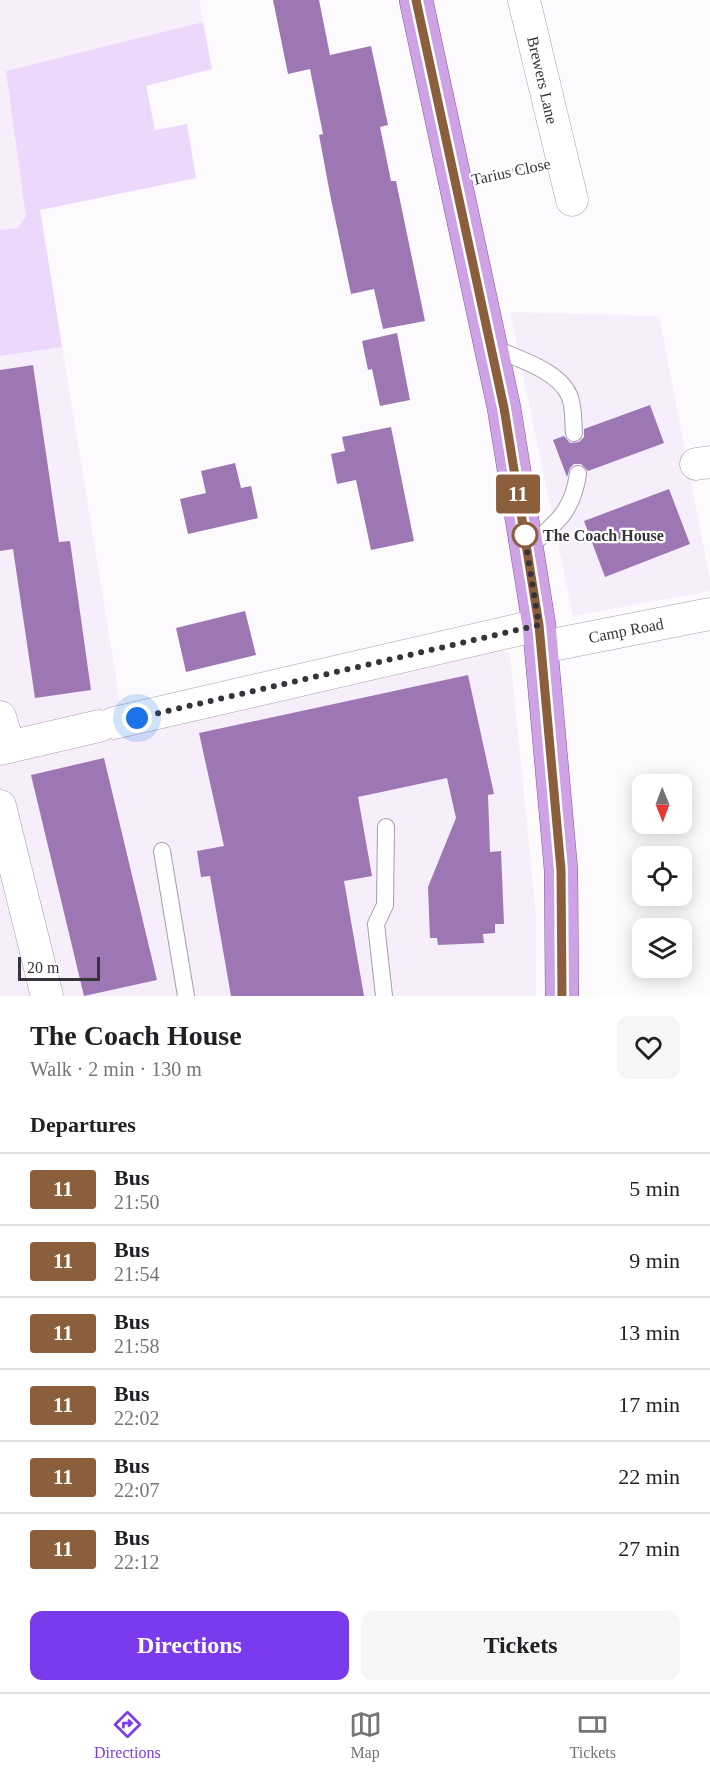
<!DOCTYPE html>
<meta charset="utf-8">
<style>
:root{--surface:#fff;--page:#f6f6f6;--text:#202124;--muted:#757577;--line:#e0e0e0;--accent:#7c3aed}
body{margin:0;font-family:Georgia,serif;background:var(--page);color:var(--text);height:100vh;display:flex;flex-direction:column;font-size:22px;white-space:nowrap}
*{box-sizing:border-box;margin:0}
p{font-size:20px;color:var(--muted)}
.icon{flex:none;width:33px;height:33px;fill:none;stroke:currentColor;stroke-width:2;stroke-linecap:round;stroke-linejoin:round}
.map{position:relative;height:996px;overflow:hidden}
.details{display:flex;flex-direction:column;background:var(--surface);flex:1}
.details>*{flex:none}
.badge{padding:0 12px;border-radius:4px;font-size:21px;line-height:39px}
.needle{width:39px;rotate:179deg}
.fabs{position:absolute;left:632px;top:774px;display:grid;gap:12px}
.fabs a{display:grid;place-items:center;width:60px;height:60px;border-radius:12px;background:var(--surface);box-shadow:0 3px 15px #0003;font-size:30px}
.scale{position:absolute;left:18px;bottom:15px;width:82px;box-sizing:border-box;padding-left:6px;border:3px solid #37333a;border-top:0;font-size:16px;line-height:21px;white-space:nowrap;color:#37333a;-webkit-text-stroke:4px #fff;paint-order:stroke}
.you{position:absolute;width:30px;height:30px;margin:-15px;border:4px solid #fff;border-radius:50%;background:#1a73e8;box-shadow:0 0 0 9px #1a73e833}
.map>.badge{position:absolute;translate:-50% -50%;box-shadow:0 0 0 3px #fff}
h2{padding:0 30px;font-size:22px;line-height:54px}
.round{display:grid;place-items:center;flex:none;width:63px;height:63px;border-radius:12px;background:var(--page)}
.headline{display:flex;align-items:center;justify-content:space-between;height:102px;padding:0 30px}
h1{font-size:28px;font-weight:600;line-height:45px}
.action{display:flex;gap:12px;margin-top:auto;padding:12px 30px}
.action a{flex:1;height:69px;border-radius:12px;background:var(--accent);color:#fff;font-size:24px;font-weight:600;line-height:69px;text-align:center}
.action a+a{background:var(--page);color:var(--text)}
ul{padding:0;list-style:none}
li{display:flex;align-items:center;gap:18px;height:72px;padding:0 30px;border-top:2px solid var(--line)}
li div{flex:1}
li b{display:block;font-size:22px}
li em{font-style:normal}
li .badge{min-width:66px;font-weight:700;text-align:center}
.tab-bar{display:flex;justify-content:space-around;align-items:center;height:84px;border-top:2px solid var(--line);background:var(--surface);font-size:16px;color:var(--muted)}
.tab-bar a{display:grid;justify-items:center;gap:3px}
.tab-bar .on{color:var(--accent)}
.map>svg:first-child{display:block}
</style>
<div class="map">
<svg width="710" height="996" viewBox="0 0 710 996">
<rect width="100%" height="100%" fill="#fcfafd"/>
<path fill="#f7eefc" d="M0,0H199L203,22L17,69L125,733L495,649L503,650L510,655L526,813L536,917V996H0Z
M510,312L659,316L710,580V591L573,616Z"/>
<path fill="#ecd8fa" d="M203,22L212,69L146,86L155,130L187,124L196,178L40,210L62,347L0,356V230L18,228L26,216L6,71Z"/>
<path fill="#9d77b4" d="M273,0H319L330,55L371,46L388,125L380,127L391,181H396L425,321L383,329L374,289L351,294L330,194L319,135L323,134L310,69L288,74Z
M397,333L410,400L380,406L372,369L368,370L362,341Z
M33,365L59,542L70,541L91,690L35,698L13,549L0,551V370Z
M650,405L664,443L588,471L581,464H574L570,468L567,477L553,440L564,436L570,443L579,442L584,437V429Z
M391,427L414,541L371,550L356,480L337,484L331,454L345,451L342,437Z
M235,463L241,488L251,486L258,518L188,534L180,499L206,493L201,471Z
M669,489L690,544L605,577L584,521Z
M245,611L256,655L186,672L176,628Z
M468,675L494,794L488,795L490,852L501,851L504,924H495V933L483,934L484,943L438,945L437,938H430L428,887L456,818L447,778L358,797L372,876L344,881L364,996H231L210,876L201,877L197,851L224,846L199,733Z
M104,758L157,980L84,996L31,775Z"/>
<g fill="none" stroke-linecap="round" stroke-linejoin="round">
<g stroke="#a69dad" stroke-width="18">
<path id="lane" d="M491,347C515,358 557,369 569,395C574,405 573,422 574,433
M527,549C555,523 572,514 578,474
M162,851L186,996
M384,996L376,924L385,905L386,827"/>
</g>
<g stroke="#a69dad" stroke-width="33">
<path id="street" d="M524,0L572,200
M696,464L710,462
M542,647L710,614
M0,717L9,746
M114,723L539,625
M0,749L99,726
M0,806L47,996"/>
</g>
<g stroke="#84549f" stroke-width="34">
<path id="primary" d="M416,0L504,408L539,625L561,870L562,996"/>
</g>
<path stroke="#b4b2b6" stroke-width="4" stroke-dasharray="3 3" stroke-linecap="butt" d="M483,177L535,165"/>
<use href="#lane" stroke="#fff" stroke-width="16"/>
<use href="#street" stroke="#fff" stroke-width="32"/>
<use href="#primary" stroke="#cea3e6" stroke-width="33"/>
</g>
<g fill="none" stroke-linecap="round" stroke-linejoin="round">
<g stroke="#fff" stroke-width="14">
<path id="line" d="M416,0L504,408L539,625L561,870L562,996"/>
</g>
<use href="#line" stroke="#8b5e3c" stroke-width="9"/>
<path stroke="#37333a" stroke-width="6" stroke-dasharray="0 10.8" d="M137,718L539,625L523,526L525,535"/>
</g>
<circle fill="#fff" stroke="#8b5e3c" stroke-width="3" cx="525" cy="535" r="12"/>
<g text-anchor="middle" stroke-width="4.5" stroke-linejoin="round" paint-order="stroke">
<g font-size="16" fill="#37333a" stroke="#fff">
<text transform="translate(543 80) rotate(77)" y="6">Brewers Lane</text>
<text transform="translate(511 171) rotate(-12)" y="6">Tarius Close</text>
<text transform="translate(626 630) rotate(-11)" y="6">Camp Road</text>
</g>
<g font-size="16" font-weight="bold" fill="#37333a" stroke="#fff" text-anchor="start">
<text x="543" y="541">The Coach House</text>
</g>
</g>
</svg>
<div class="fabs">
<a><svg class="needle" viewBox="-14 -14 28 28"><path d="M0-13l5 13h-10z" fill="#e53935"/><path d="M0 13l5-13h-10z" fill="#757577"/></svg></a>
<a><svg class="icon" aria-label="locate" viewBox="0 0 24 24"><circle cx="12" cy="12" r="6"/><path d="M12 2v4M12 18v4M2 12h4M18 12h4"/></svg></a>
<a><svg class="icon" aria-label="layers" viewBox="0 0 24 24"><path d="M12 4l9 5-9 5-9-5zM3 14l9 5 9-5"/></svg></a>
</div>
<div class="scale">20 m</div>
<div class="you" style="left:137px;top:718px"></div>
<b class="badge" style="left:518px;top:494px;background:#8b5e3c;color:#fff">11</b>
</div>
<section class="details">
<div class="headline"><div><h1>The Coach House</h1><p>Walk · 2 min · 130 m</p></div><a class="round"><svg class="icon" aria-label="heart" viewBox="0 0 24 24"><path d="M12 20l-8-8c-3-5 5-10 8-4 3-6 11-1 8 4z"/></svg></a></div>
<h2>Departures</h2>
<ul>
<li><span class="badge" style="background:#8b5e3c;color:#fff">11</span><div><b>Bus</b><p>21:50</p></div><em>5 min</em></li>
<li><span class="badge" style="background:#8b5e3c;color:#fff">11</span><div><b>Bus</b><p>21:54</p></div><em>9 min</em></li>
<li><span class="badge" style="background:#8b5e3c;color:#fff">11</span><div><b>Bus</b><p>21:58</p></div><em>13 min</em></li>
<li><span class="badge" style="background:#8b5e3c;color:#fff">11</span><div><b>Bus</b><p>22:02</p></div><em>17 min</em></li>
<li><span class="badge" style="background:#8b5e3c;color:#fff">11</span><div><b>Bus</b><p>22:07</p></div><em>22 min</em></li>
<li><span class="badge" style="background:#8b5e3c;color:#fff">11</span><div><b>Bus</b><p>22:12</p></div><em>27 min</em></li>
</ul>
<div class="action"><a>Directions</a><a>Tickets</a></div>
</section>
<nav class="tab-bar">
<a class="on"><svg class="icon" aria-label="directions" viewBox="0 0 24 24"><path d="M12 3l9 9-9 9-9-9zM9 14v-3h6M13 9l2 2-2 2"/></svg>Directions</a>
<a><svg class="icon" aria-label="map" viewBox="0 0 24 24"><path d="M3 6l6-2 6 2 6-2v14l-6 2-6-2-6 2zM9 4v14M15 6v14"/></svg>Map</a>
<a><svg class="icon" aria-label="tickets" viewBox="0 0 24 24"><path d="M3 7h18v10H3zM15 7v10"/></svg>Tickets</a>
</nav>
